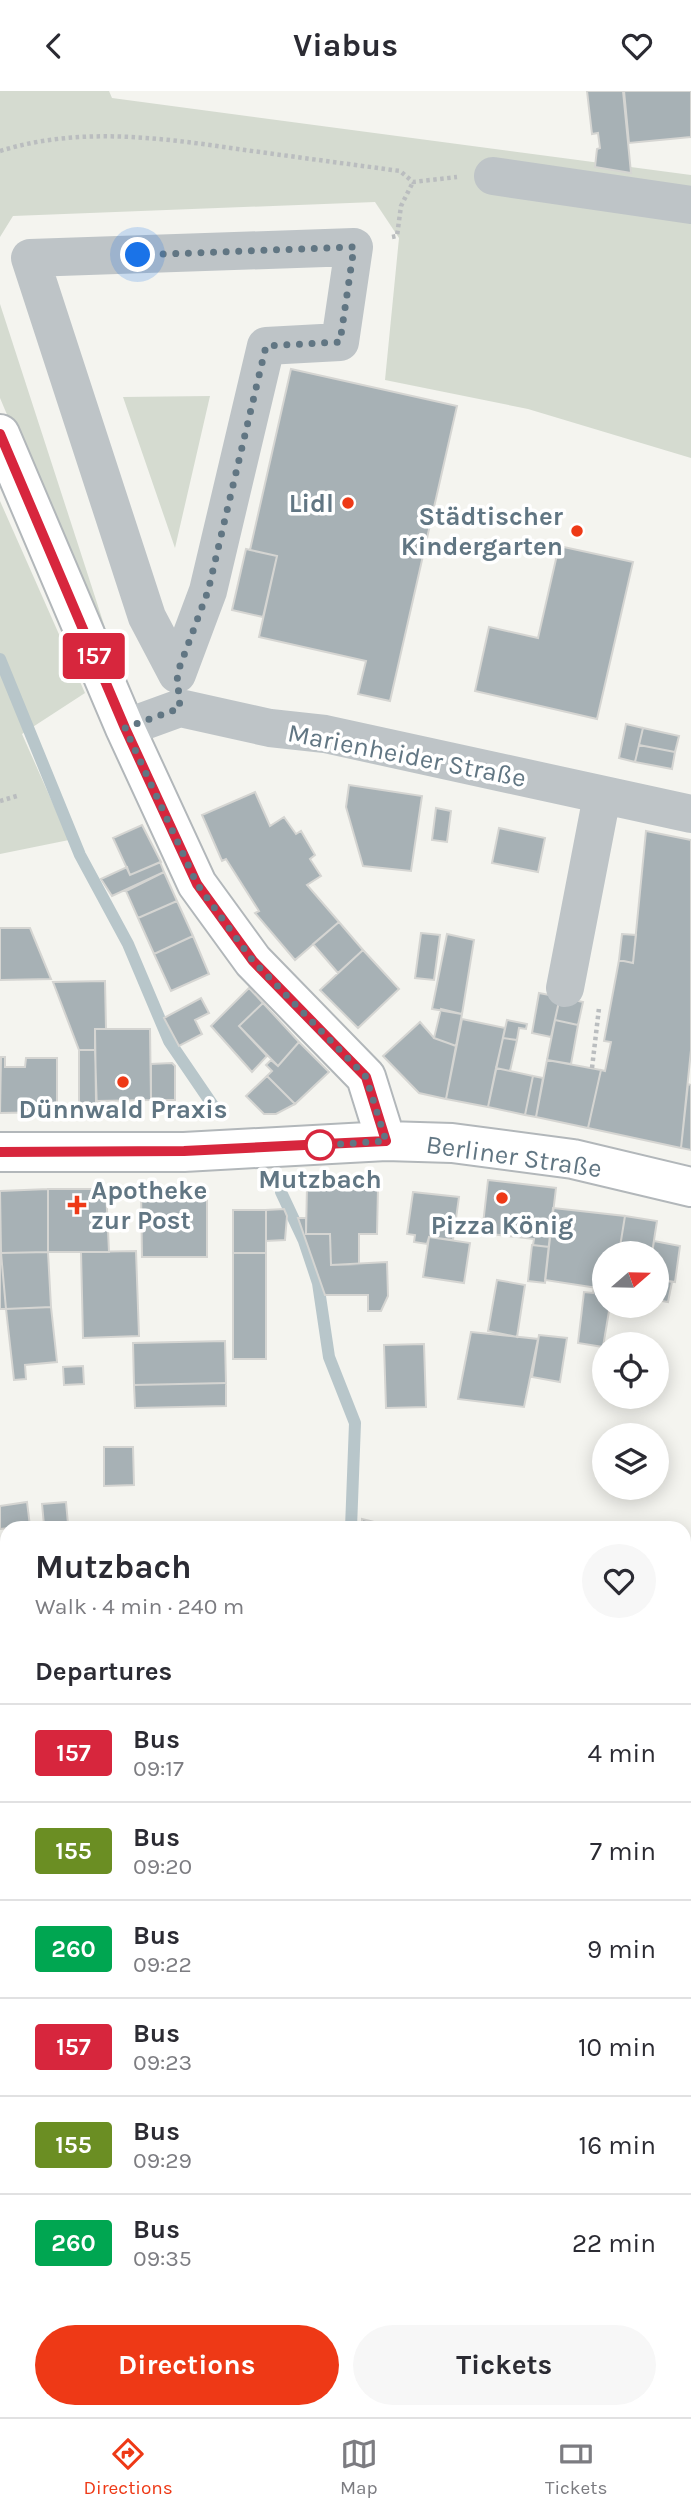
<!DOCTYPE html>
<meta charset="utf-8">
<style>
:root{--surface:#fff;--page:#f7f7f7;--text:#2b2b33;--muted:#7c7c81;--line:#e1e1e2;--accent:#ee3916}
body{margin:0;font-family:Karla,sans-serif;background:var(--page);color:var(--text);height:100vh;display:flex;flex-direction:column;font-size:26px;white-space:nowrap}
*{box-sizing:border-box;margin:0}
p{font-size:23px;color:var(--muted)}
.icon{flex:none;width:38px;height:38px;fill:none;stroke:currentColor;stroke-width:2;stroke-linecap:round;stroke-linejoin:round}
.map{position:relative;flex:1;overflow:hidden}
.drawer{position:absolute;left:0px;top:1430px;width:691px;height:898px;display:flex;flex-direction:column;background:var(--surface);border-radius:21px 21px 0 0;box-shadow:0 4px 18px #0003}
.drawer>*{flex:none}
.badge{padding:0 14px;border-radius:5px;font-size:24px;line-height:46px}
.needle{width:46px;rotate:70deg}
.buttons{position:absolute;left:592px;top:1150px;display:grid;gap:14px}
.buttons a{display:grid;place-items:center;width:77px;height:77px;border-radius:50%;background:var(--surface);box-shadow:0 4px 18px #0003;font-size:35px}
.you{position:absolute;width:35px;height:35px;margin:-18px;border:5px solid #fff;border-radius:50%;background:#1a73e8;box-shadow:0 0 0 10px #1a73e833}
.map>.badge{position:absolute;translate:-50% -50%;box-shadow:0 0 0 4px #fff}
h2{padding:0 35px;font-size:26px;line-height:63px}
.round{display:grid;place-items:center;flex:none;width:74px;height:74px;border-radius:37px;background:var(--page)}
.overview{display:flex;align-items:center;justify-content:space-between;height:119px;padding:0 35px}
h1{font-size:33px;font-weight:700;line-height:52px}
.action{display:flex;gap:14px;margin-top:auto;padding:14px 35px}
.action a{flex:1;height:80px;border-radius:42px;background:var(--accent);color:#fff;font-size:28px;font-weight:700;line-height:80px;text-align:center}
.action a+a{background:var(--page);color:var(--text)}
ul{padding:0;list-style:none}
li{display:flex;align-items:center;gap:21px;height:98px;padding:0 35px;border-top:2px solid var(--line)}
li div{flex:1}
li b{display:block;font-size:26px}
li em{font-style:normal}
li .badge{min-width:77px;font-weight:700;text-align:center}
header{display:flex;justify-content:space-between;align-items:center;height:91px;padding:0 35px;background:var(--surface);font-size:32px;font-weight:700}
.tabs{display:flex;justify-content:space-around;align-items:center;height:98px;border-top:2px solid var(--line);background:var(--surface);font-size:19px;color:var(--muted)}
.tabs a{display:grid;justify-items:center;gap:4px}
.tabs .active{color:var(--accent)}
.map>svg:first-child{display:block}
</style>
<header><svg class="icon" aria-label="back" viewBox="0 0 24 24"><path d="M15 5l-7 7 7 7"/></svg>Viabus<svg class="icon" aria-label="heart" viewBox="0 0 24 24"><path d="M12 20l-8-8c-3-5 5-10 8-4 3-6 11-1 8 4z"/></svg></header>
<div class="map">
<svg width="691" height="2326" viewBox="0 0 691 2326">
<rect width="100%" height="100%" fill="#f4f4ef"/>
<path fill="#d5dbd0" d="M0,0H109L112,7L691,84V367L528,318L385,289L399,147L375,111L13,125L0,146Z
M0,213L110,552L111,570L0,307Z
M210,305L175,457L123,306Z
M0,410L85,602L22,643L69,749L0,763Z
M684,1858L691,1859V2240L684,2271Z
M0,2316H7V2320L170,2326H0Z
M527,2321H674L672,2326H547Z"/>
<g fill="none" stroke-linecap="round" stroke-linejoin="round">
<path stroke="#b8c6ca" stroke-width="12" d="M0,568L80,764L128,853L169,950L216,1019
M281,1101L304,1150L318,1192L329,1266L355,1332L351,1437"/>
</g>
<path fill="#a7b1b5" stroke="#d5d5d2" stroke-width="2" d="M587,0H623L631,82L595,76L597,58L600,57L598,42L592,43Z
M624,0H691V46L629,52Z
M291,278L457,315L390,610L358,603L366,570L259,546L277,465L250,459Z
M559,455L633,471L597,628L475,600L489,536L538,547Z
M246,458L277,465L263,526L232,519Z
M626,633L643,637L635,671L619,667Z
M643,637L679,645L675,661L639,654Z
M639,654L675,661L672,678L635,671Z
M349,694L422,705L411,780L363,775L346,716Z
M255,701L270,735L284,726L296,743L301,740L315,764L310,768L321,785L307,794L339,831L295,869L255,822L259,820L226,768L222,770L202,724Z
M436,717L451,720L447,751L432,749Z
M142,734L161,771L130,784L113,747Z
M499,737L545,747L538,781L492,772Z
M646,740L691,749V959L681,1057L588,1037L601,979L605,980L611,951L604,950L619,869L633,872Z
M160,771L164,781L112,805L101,788L127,776L130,784Z
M164,781L177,810L138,827L126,800Z
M177,810L193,845L154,863L138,827Z
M339,831L363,859L338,882L313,853Z
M0,837H30L51,888L0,889Z
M421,842L440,844L434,889L415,887Z
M447,843L474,849L462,923L432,918Z
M622,843L636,844L633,872L619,869Z
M193,845L209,883L171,900L154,863Z
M363,859L399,898L358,937L320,899Z
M105,890L106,938H95V959H79L53,891Z
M249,897L263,912L239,935L267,965L252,981L211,935Z
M539,902L560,906L551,946L532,942Z
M560,906L583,911L578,934L555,929Z
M201,907L209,922L195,929L202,943L179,955L164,927Z
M263,912L299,951L278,975L239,935Z
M441,918L462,923L456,955L434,947Z
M462,928L505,937L488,1016L446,1008Z
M507,929L527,933L526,938L519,937L517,949L503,947Z
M555,929L578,934L571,973L547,969Z
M420,931L434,947L456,955L446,1008L419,1002L383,965Z
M95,938H150L151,1009L96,1010Z
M503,947L517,949L510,980L496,977Z
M299,951L329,981L295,1013L267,985L272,980L266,974L271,969L278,975Z
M79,959H95L97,1021H79Z
M1,966H5V976H25L26,967H57V1021L0,1022Z
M547,969L601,979L588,1037L536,1026Z
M172,972L175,975V1009H151V973Z
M496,977L533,985L525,1024L488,1016Z
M267,985L295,1013L276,1023H264L246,1005Z
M533,985L543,987L536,1026L525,1024Z
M688,993L691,994V1059L681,1057Z
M488,1089L556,1097L549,1156L533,1154L534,1148L482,1142Z
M307,1095L378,1096L377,1143H359V1173L331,1174L330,1143H306Z
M141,1097H207V1166H142Z
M48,1098H106L109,1161H48Z
M48,1098V1161L1,1162L0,1100Z
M413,1101L459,1106L453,1149L429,1146L427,1153L414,1151L415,1144L407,1143Z
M553,1117L625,1125L619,1162H604V1198L545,1189Z
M284,1118L287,1125L285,1149L266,1150V1119Z
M233,1119H266V1162H233Z
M625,1125L657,1130L652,1162H619Z
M298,1127H306V1143H330L331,1174L387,1171L388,1205L381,1220H368V1204H325Z
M429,1146L470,1152L464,1192L423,1186Z
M0,1149L1,1162L6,1218H0Z
M654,1150L680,1155L675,1191L656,1188V1162H652Z
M532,1154L549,1156L545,1192L528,1190Z
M136,1160L139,1245L83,1247L81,1161Z
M48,1161L51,1216L6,1218L1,1162Z
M233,1162H266V1268H233Z
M656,1188L672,1191L668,1211L656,1209Z
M497,1189L525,1194L517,1246L488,1240Z
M594,1196L604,1198V1214H610L603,1256L578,1252L584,1201L593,1202Z
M51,1216L57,1271L25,1274L26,1288L14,1289L6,1218Z
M471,1241L538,1248L524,1316L458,1308Z
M539,1244L567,1247L560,1291L532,1286Z
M225,1250L226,1292L134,1294L133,1252Z
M424,1253L426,1316L386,1317L384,1254Z
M83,1275L84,1293L64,1294L63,1276Z
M226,1292V1315L135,1317L134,1294Z
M104,1356H133L134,1394L104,1395Z
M27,1411L30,1435L0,1438V1415Z
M66,1411L68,1433L44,1434L42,1413Z
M362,1428L399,1437H362Z
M0,1620L7,1621V1691H0Z
M684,1715L691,1717V1788L684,1786Z
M0,1823H7V1880L0,1879Z
M0,2006H7V2058H2Z"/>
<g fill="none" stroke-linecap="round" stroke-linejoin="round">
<g stroke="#b2b7ba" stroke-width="42">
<path id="major" d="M0,343L125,637L197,793L253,870L366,986L386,1050
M0,1061H184L386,1050L452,1052L573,1068L691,1096"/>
</g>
<path stroke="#babdbf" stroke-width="4.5" stroke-dasharray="3.5 3.5" stroke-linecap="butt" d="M0,60C80,35 163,47 245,59C296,66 348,73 400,80L413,91L457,86
M392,146L397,145L401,115L413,91
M0,710L20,704
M592,977L599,917
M186,2326L187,2320"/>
<path stroke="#bec4c7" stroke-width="38" d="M493,85L691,114
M354,156L340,251L266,255L208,500L177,583L147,526L30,167Z
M125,637L180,617L270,637L325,643L691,723
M565,897L602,705
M0,1759L7,1760
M684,1840L691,1841
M0,2268H7
M392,2320L417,2326
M445,2326L446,2320"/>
<use href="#major" stroke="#fff" stroke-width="38"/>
<path stroke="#9fa7ac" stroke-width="2" d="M0,1464L7,1465
M0,1482L7,1483
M684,1593L691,1595
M684,1611L691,1614"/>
</g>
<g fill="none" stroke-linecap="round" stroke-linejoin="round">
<g stroke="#fff" stroke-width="16">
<path id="line" d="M0,343L125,637L197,793L253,870L366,986L386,1050L184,1060L0,1061"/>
</g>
<use href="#line" stroke="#d7263d" stroke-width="10"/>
<path stroke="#617683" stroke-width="7" stroke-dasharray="0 12.6" d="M138,164L354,156L340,251L266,255L208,500L177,583L180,617L125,637L197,793L253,870L366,986L386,1050L310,1055L320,1054"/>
</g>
<g fill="#ee3916" stroke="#fff" stroke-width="2.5">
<circle cx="348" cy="412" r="7"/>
<circle cx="577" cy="440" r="7"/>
<circle cx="123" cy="991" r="7"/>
<circle cx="502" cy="1107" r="7"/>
<path d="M73.5 1103.5h7v7h7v7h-7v7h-7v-7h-7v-7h7z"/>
</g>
<circle fill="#fff" stroke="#d7263d" stroke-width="3.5" cx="320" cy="1054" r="14"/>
<g text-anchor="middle" stroke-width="7" stroke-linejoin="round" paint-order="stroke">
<g font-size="26" font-weight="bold" fill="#617683" stroke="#fff" text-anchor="end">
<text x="334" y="421">Lidl</text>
<text x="563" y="434">Städtischer<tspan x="563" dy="30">Kindergarten</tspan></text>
<text x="123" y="1027" text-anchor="middle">Dünnwald Praxis</text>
<text x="91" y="1108" text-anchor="start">Apotheke<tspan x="91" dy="30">zur Post</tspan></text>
<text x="502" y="1143" text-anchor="middle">Pizza König</text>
</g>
<g font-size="26" fill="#617683" stroke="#fff">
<text transform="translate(407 664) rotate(11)" y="9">Marienheider Straße</text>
<text transform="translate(514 1065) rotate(8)" y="9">Berliner Straße</text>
</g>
<g font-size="26" font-weight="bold" fill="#617683" stroke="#fff">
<text x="320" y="1097">Mutzbach</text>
</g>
</g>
</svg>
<div class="buttons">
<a><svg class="needle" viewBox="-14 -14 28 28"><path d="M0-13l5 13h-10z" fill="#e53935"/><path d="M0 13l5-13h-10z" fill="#7c7c81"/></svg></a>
<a><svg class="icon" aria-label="locate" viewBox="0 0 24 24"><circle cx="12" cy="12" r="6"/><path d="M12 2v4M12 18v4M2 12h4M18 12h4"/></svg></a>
<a><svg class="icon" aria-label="layers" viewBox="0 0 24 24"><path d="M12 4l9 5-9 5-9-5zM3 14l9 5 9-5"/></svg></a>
</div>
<div class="you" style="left:138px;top:164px"></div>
<b class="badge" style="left:94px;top:565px;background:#d7263d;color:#fff">157</b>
<section class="drawer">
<div class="overview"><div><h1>Mutzbach</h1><p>Walk · 4 min · 240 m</p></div><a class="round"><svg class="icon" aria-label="heart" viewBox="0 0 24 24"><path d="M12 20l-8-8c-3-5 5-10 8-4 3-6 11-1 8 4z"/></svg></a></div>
<h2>Departures</h2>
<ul>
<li><span class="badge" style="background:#d7263d;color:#fff">157</span><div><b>Bus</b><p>09:17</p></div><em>4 min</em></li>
<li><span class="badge" style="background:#6b8e23;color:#fff">155</span><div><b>Bus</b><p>09:20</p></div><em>7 min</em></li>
<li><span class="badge" style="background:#00a651;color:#fff">260</span><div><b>Bus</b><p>09:22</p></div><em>9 min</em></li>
<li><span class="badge" style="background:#d7263d;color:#fff">157</span><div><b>Bus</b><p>09:23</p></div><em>10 min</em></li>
<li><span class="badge" style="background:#6b8e23;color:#fff">155</span><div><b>Bus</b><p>09:29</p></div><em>16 min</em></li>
<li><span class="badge" style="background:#00a651;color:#fff">260</span><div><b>Bus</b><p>09:35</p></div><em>22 min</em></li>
</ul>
<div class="action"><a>Directions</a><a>Tickets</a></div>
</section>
</div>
<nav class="tabs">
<a class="active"><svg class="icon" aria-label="directions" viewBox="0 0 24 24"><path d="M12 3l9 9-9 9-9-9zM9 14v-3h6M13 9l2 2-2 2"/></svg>Directions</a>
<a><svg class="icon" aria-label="map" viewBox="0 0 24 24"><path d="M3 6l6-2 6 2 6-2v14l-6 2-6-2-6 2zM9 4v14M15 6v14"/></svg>Map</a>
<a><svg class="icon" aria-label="tickets" viewBox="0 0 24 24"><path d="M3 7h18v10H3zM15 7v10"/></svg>Tickets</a>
</nav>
